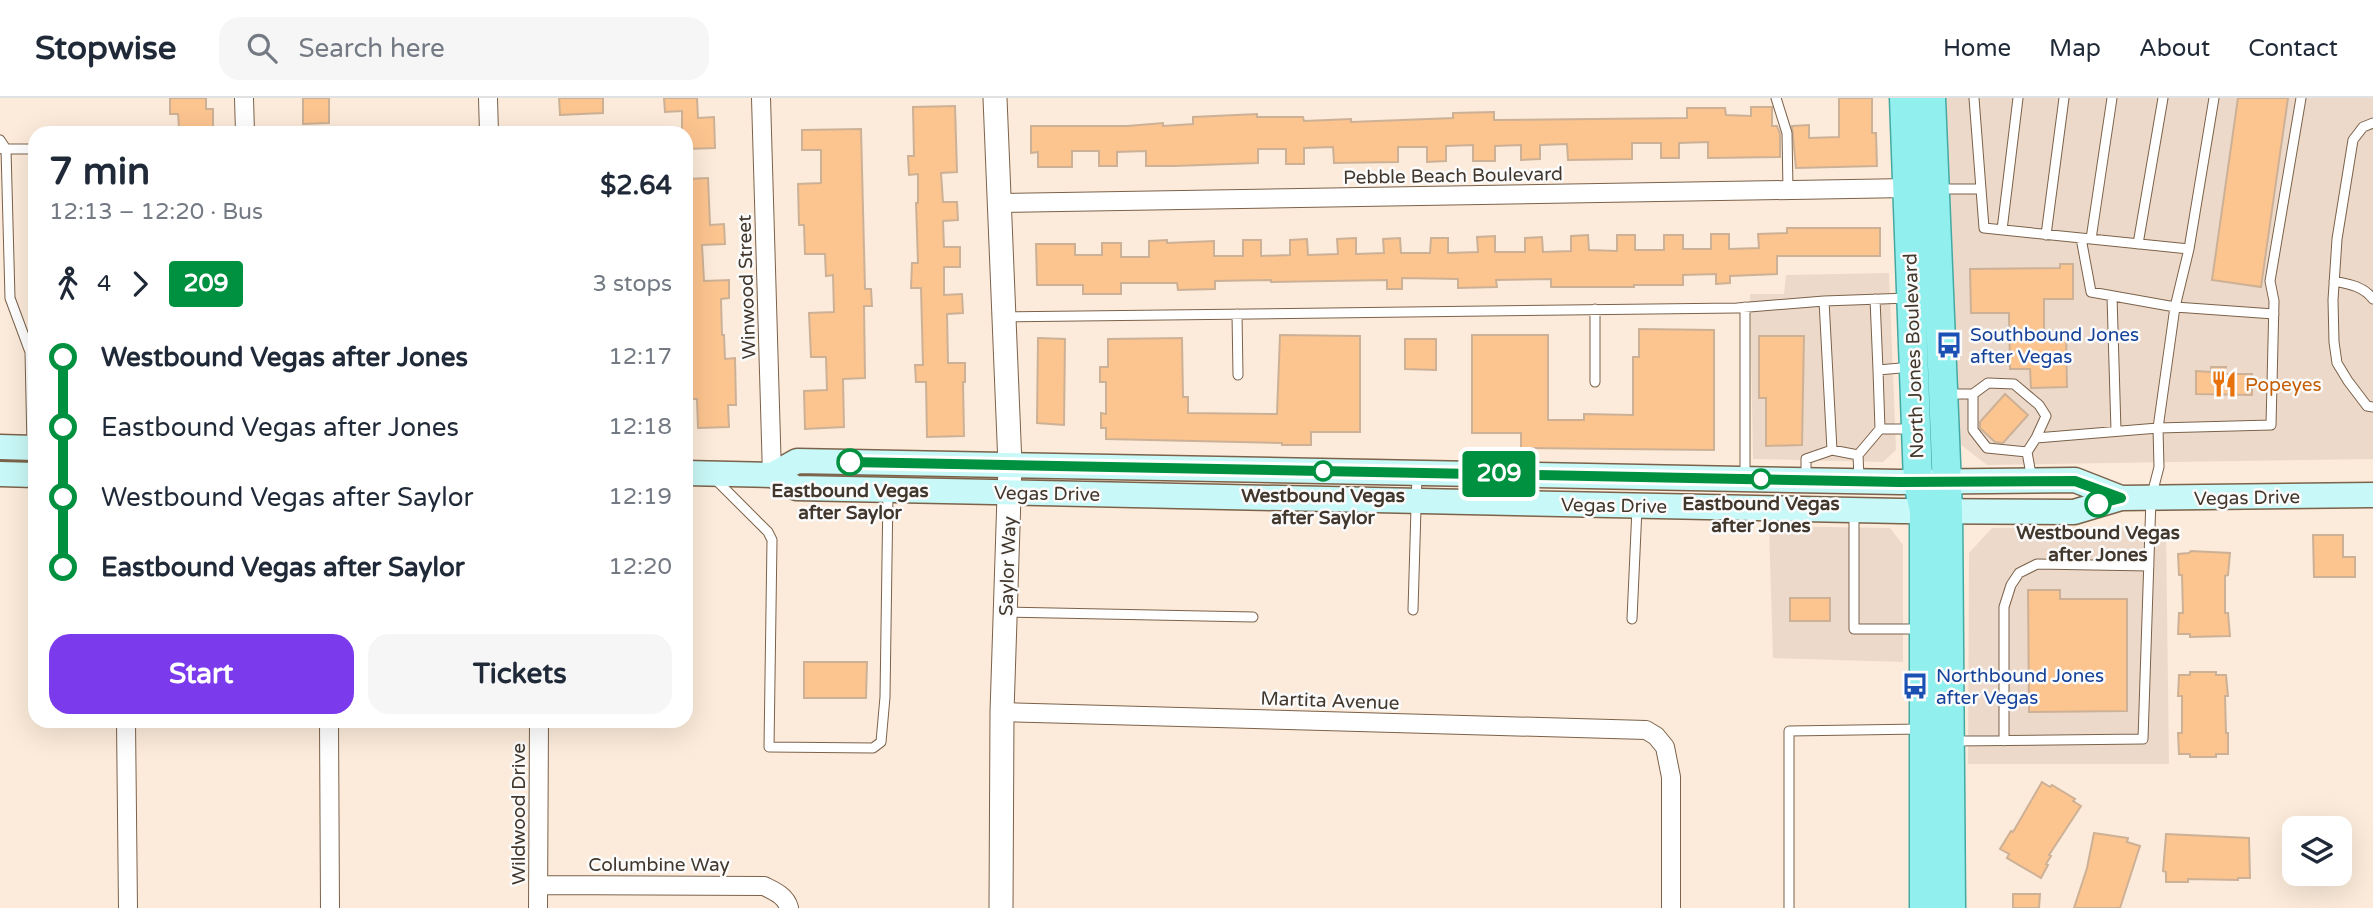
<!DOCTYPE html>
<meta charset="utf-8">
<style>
:root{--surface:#fff;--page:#f6f6f7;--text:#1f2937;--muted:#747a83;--line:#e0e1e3;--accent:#7c3aed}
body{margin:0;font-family:"Varela Round",sans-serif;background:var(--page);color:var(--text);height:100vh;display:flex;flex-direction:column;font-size:26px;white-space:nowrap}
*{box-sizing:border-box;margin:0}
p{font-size:23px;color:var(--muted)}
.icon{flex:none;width:38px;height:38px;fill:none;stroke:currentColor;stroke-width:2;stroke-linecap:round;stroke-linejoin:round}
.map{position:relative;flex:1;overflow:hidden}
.side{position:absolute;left:28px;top:28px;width:665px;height:602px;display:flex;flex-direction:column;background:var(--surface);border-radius:21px;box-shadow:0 7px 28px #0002}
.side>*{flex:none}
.badge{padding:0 14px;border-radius:5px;font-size:24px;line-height:46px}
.tools{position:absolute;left:2282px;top:718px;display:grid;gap:14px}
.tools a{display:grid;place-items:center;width:70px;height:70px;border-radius:14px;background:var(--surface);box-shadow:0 7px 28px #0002;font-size:35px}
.map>.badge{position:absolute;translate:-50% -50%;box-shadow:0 0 0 4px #fff}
.legs{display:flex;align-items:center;gap:10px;height:77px;padding:0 21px;font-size:23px}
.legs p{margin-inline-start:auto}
.overview{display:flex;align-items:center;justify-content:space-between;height:119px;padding:0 21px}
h1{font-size:38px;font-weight:700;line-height:52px}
.button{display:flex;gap:14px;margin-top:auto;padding:14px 21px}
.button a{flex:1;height:80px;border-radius:21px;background:var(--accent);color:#fff;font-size:28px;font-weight:700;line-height:80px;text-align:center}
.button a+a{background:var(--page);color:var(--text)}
ul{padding:0 21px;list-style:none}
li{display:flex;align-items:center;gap:24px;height:70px;font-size:26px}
li i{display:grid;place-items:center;width:10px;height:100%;margin:0 9px;background:currentColor}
li i::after{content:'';width:18px;height:18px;margin:-9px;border:5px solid;border-radius:50%;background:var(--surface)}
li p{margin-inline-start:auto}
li:first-child i{background:linear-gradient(#0000 50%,currentColor 0)}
li:last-child i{background:linear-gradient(currentColor 50%,#0000 0)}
header{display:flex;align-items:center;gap:42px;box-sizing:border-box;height:98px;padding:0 35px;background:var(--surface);border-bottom:2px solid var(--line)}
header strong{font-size:33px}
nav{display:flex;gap:38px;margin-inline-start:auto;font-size:24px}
.search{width:490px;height:63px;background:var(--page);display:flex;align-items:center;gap:18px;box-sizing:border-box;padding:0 24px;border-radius:21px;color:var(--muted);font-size:26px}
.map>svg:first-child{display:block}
</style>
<header>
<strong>Stopwise</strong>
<div class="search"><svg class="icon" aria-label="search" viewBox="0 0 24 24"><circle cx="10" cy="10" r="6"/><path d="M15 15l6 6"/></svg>Search here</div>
<nav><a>Home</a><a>Map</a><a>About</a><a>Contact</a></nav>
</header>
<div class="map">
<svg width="2373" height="810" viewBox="0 0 2373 810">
<rect width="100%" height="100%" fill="#fcebda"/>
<path fill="#edd9ca" d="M1927,0H2373V361L1987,367L1960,346Z
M1889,175L1896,352L1883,364L1753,361L1750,196H1784L1786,177Z
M1769,428L1890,430L1903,447V564L1773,560Z
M2166,429L2169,666H1968L1969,455L1992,430Z"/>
<path fill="#fcc48f" stroke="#cdb196" stroke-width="2" d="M170,0H206V11H213V29L179,30L178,16H170Z
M303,0H329V25L303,26Z
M559,0H603V15L560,17Z
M664,0H697L698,20L714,19L715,50L686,51V35H682V13L665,14Z
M1839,0H1872V35H1876L1877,68L1796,70L1792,28L1809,27V40L1839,39Z
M2238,0H2288L2261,189L2212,182Z
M955,8L957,74L941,75L943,104H957L958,122L943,123L944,149H960V169H944V197L962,196L963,215L947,216L948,265H965V284H963L964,338L927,339L926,284H916L915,267H923L921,190H911L912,165H918L916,105H918V76L909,77L908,58H914L913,9Z
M1751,9H1772V28H1777L1780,36V59L1708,60V44L1679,45V60H1661V45H1632V61L1568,62L1567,46L1540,47V61L1521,62V47L1495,48V63H1473V47L1446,48V63L1427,64V49H1398V64L1334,65L1333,49L1304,50V66H1286V51H1258V65L1173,68H1146V53L1117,54V68H1099V53H1072V69H1038V54L1031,55V28H1127L1163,25V28L1193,26V19L1257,16V19H1303L1304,23L1351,21V24L1453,20V15L1494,14V22L1687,20V10H1725L1726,17L1751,18Z
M861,31L865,191H871L872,208H864L865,280L843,281L844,329L805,331L804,293L827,292L826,259H811L809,215L834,214L833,177L826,178L825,156H805L804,127H799L798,86L821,85V52H802V32Z
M708,80L710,127L724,126L725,146L702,147L704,183L729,182V200L721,201L722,237H724L725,261L735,260L736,307H728L729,329L698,330L697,301H690V280H686V81Z
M1787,130H1880V158H1777V176L1730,178V185L1716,186V176L1683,177V187H1634V189H1551V181L1496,182L1497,189L1458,190V181L1402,180V191H1387V182L1271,184V182L1215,183V191L1178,192L1177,185H1121V196H1083V187H1037L1036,146H1075V157H1102V145H1121V159H1149V143L1167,142V145L1214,143V158H1243V142H1261V158L1290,157V142L1307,141L1308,157L1338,156L1337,141L1356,140V156L1384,155L1383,141L1400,140L1401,155H1430L1431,140H1448V155L1478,154L1477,139L1495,138V154H1525V140L1542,139L1543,154L1571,153V138L1588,137L1589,152L1617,153V137H1635V152H1664V137H1683V151H1711V136H1729V151L1759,150L1758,136L1787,135Z
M2060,166H2073V201H2044V233L2066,232L2067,289L2031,290L2030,271H2010L2009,215H1971L1970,171L2060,170Z
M1639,231L1714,232V352L1521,350V335H1472V237H1548V322H1584V316L1633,317V259H1639Z
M1280,237L1360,238V334H1311V347H1282V345L1106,341V330H1101V315L1106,316V284H1100V269H1108V241L1182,240L1183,299H1188V315L1277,316Z
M1759,238H1804L1802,347L1766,348V300H1759Z
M1038,240L1065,241L1064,327L1037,325Z
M1405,241H1436V272L1405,271Z
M2211,269H2226L2225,276H2252V297L2196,296V273L2211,274Z
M2005,296L2028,317L2003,345L1995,344L1980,330V324Z
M2313,437H2343V459H2355V479H2314Z
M2191,453L2230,455L2228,477L2225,478V515H2228L2230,538L2190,539V536H2178L2179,515H2183L2182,477H2179L2178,456L2189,455Z
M2028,492H2060V501H2127V613L2029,614Z
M1790,500H1830V523H1790Z
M804,564H867L866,600H804Z
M2190,574H2216V577H2226L2228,598H2225L2226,635H2228V656H2216V659H2190V656H2179L2178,635H2182V598H2178L2179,577H2190Z
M2042,684L2050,689L2052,687L2075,701L2073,703L2081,708L2049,757L2051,758L2046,766L2048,767L2041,780L2007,760L2009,756L2000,751L2011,733L2013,734Z
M2094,735L2128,740L2127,744L2140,748L2120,810H2074L2087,770Z
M2166,736L2249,740L2250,780H2238V782L2188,781V784H2166V774L2163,773Z
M2013,796H2040L2039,810H2013Z"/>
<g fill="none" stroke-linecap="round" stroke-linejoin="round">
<g stroke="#7b624a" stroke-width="11">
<path id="service" d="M1776,0L1787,35L1788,92
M1974,0L1981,91
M2373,25L2363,29L2353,42L2337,141L2333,202L2334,244L2337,265L2348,283L2367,308L2373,309
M0,42L6,51L10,200L30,254L32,348
M2,51H35
M1937,91H1981L1984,130L2189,151
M2002,132L2018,0
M2046,137L2064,0
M2081,140L2091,194L2175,209L2274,216
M2091,141L2112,0
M2138,146L2163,0
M2334,183C2349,186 2363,188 2373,201
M2112,198L2116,333
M1875,201L1878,272
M1745,209V379
M1595,211V284
M1237,216L1238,277
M1003,219L1737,210L1824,203
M1947,296H1973V332L1987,350L2027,354
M1973,296L1988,285L2014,286L2039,307L2046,318L2036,340
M1880,331H1911
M1832,352L1824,203L1909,200
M714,380L768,434L772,442L769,649L873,650L881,644L885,599L888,394
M1859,381L1858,357L1880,331L1878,272L1912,269
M1806,382V361L1832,352L1858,357
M2032,382L2027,354L2036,340L2158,330L2271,327L2274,203L2270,183L2301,0
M1854,413V531H1922
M1413,512L1417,376
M1007,514L1253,519
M1632,521L1637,410
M1952,643L2143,641L2151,400L2159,369L2158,330L2175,209L2189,151L2214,0
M2004,643V509L2011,487L2019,475L2037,466L2149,468
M1789,810V633L1921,631"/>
</g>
<g stroke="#7b624a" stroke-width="20">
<path id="minor" d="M244,0L245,35
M488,0L489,35
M761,0L772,377
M999,105L1908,90
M1002,614L1646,632L1656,638L1665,649L1671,679V810
M126,623L128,810
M329,623L330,810
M539,787L764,788C774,793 786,798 789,810
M538,810L539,623"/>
</g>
<g stroke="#7b624a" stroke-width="25">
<path id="tertiary" d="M995,0L1010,367L1002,614L1001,810"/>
</g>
<g stroke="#7b624a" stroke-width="27">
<path id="secondary" d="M0,349L35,350
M686,375L772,377L796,390L1901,413L2074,414L2121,400L2373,397
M0,376L35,377
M772,377L797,363L1900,384L2075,382L2121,400"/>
</g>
<g stroke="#45a9a3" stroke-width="31">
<path id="primary" d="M1904,0L1918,384L1924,413V810
M1931,0L1948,413L1951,810"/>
</g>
<use href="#service" stroke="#fff" stroke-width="9"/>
<use href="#minor" stroke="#fff" stroke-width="18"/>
<use href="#tertiary" stroke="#fff" stroke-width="23"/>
<use href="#secondary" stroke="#c8f8f7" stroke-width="24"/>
<use href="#primary" stroke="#91f0ee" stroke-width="28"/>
</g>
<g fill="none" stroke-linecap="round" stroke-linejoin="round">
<g stroke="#fff" stroke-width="16">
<path id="line-1" d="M850,364L1900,384L2075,383L2121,400L2098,406"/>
</g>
<use href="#line-1" stroke="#009140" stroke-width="10"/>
</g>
<defs>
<g id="bus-bare" transform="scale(2.1)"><path d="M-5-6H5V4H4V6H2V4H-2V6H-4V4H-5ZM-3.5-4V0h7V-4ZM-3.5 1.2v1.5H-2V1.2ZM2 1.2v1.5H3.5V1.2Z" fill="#1a4fb4" stroke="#fbfbfb" stroke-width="2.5" paint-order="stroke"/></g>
<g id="restaurant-bare" transform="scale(2.1)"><path d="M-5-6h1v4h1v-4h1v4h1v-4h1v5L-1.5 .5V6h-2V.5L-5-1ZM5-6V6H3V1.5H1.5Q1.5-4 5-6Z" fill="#e8710a" stroke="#fbfbfb" stroke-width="2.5" paint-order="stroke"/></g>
</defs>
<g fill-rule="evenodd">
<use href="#bus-bare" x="1949" y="247"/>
<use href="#restaurant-bare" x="2224" y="286"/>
<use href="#bus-bare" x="1915" y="588"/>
</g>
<g fill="#fff" stroke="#009140" stroke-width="3.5">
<circle cx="850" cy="364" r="12"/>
<circle cx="1323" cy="373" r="9"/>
<circle cx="1761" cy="381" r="9"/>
<circle cx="2098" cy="406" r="12"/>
</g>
<g text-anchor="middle" stroke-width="5" stroke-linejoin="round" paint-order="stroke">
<g font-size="19" fill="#42372c" stroke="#fbfbfb">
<text transform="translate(1453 77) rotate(-1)" y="7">Pebble Beach Boulevard</text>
<text transform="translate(746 189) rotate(-92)" y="7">Winwood Street</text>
<text transform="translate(1913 258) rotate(-92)" y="7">North Jones Boulevard</text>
<text transform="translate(1047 395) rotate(1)" y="7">Vegas Drive</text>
<text transform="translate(2247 399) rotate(-1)" y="7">Vegas Drive</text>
<text transform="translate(1614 407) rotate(1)" y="7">Vegas Drive</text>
<text transform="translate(1007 468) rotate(-88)" y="7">Saylor Way</text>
<text transform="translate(1330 602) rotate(2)" y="7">Martita Avenue</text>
<text transform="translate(518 716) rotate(-90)" y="7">Wildwood Drive</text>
<text x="659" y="773">Columbine Way</text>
</g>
<g font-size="19" fill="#164399" stroke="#fbfbfb" text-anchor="start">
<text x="1970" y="243">Southbound Jones<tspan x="1970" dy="22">after Vegas</tspan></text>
<text x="1936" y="584">Northbound Jones<tspan x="1936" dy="22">after Vegas</tspan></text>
</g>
<g font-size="19" fill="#c56008" stroke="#fbfbfb" text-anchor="start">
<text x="2245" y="293">Popeyes</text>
</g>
<g font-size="19" font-weight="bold" fill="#42372c" stroke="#fbfbfb">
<text x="850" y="399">Eastbound Vegas<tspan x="850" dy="22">after Saylor</tspan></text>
<text x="1323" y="404">Westbound Vegas<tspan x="1323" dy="22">after Saylor</tspan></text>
<text x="1761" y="412">Eastbound Vegas<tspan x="1761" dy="22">after Jones</tspan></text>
<text x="2098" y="441">Westbound Vegas<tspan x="2098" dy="22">after Jones</tspan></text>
</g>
</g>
</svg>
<div class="tools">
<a><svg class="icon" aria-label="layers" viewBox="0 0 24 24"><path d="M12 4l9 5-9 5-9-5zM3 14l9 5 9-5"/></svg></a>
</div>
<b class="badge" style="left:1499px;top:376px;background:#009140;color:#fff">209</b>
<section class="side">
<div class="overview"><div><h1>7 min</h1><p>12:13 – 12:20 · Bus</p></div><b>$2.64</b></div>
<div class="legs"><svg class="icon" aria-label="walk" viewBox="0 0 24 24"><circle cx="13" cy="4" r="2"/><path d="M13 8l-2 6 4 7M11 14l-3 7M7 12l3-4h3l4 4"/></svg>4<svg class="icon" aria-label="forward" viewBox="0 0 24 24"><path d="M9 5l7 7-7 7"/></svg><b class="badge" style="background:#009140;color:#fff">209</b><p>3 stops</p></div>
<ul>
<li><i style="color:#009140"></i><b>Westbound Vegas after Jones</b><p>12:17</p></li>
<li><i style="color:#009140"></i><span>Eastbound Vegas after Jones</span><p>12:18</p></li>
<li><i style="color:#009140"></i><span>Westbound Vegas after Saylor</span><p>12:19</p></li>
<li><i style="color:#009140"></i><b>Eastbound Vegas after Saylor</b><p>12:20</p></li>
</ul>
<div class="button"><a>Start</a><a>Tickets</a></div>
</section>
</div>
